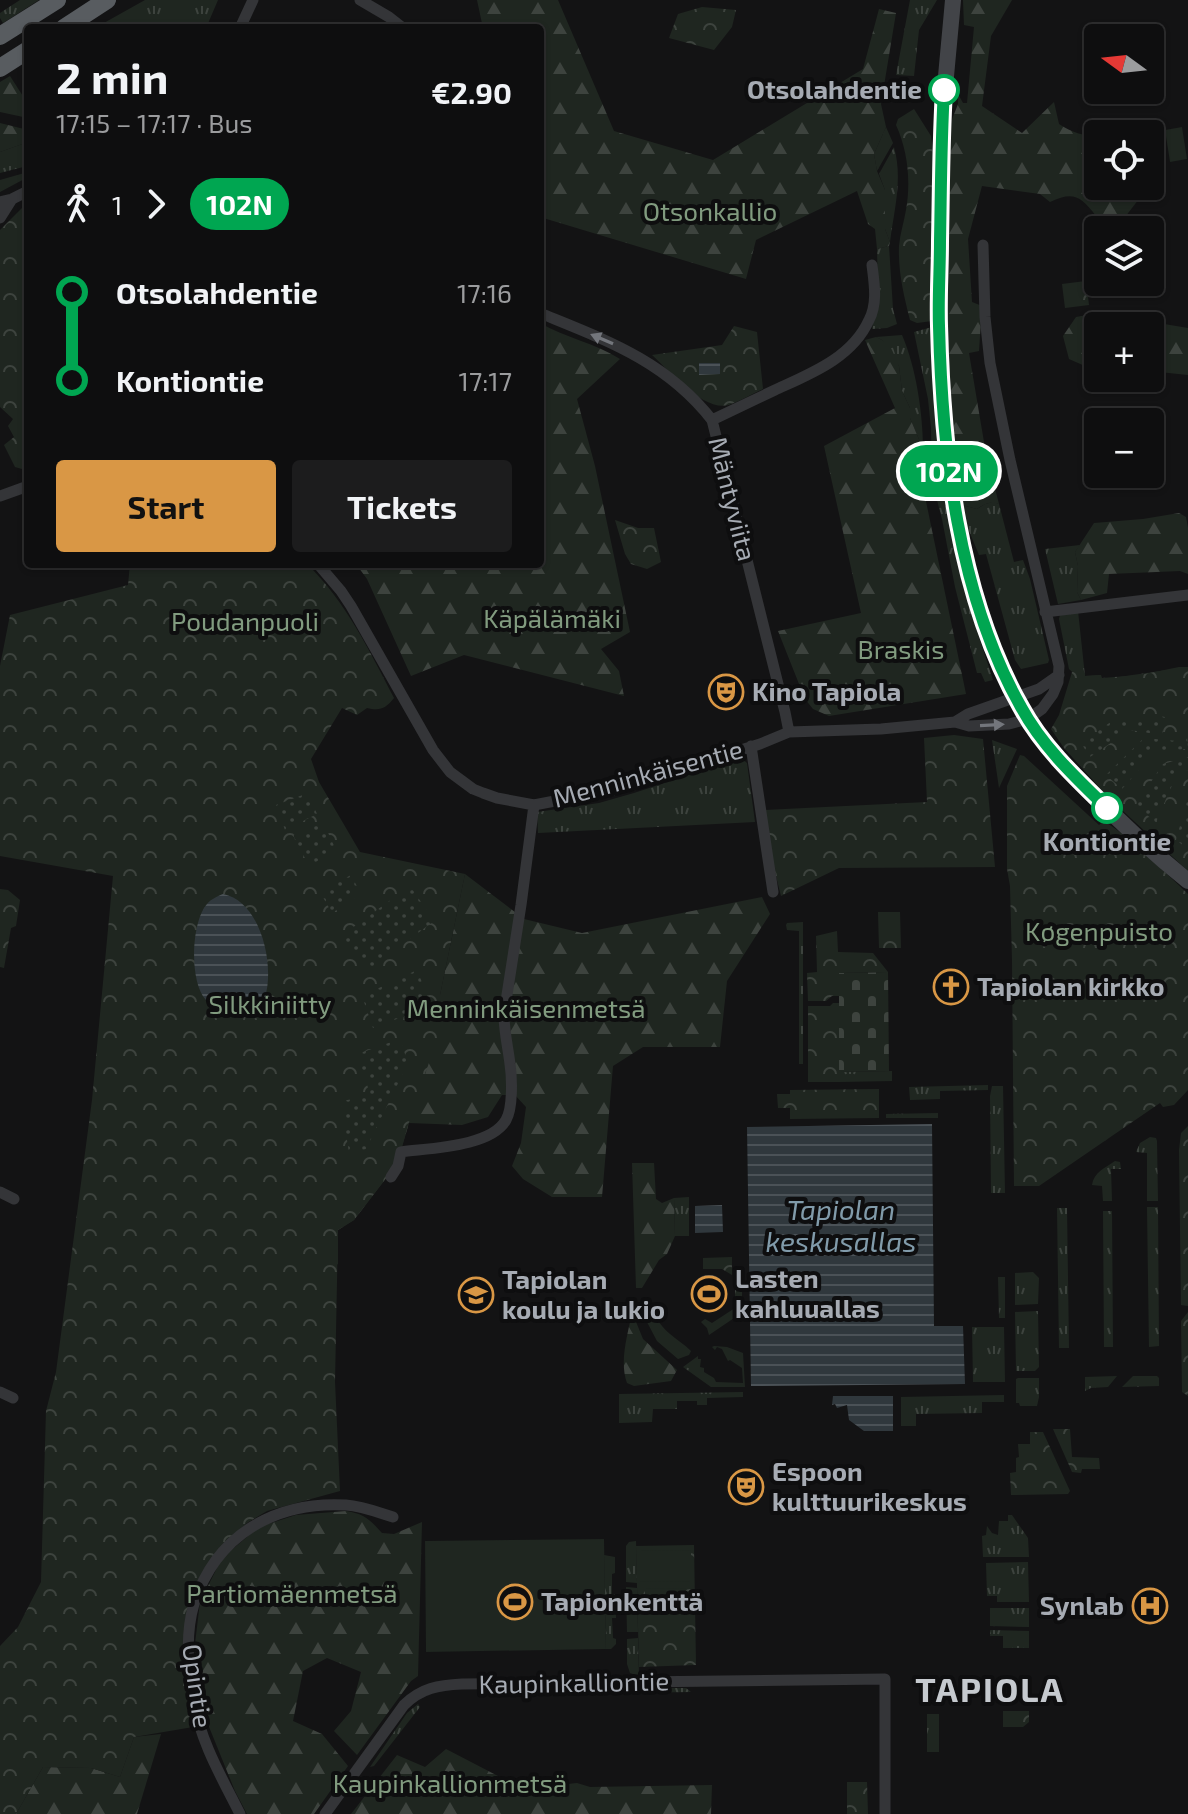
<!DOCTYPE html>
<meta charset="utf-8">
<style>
:root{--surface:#0e0e0f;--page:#1c1c1d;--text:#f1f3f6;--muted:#9b9c9e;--line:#2e2e2f;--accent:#d99745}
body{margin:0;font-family:"Exo 2",sans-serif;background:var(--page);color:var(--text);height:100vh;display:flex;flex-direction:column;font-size:30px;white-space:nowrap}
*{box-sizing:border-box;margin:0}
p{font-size:26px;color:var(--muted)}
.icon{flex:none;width:44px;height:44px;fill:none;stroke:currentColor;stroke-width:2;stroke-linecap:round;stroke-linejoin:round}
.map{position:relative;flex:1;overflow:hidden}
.side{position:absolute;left:24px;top:24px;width:520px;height:544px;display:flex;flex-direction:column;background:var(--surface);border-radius:8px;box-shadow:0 2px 6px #0004,0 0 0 2px var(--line)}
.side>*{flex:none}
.badge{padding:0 16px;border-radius:26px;font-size:28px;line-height:52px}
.needle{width:52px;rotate:285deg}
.tools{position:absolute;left:1084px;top:24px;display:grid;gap:16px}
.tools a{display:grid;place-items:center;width:80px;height:80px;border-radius:8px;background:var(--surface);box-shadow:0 2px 6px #0004,0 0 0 2px var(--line);font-size:40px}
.map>.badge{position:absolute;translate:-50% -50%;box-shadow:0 0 0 4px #fff}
.legs{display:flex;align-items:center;gap:12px;height:88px;padding:0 32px;font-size:26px}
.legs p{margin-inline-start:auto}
.summary{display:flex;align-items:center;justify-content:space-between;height:136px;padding:0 32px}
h1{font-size:44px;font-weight:700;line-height:60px}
.button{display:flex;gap:16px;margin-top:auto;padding:16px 32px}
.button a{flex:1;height:92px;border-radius:8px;background:var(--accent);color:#111;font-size:32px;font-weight:700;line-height:92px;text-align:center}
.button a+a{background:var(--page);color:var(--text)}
ul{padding:0 32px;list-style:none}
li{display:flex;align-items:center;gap:28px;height:88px;font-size:30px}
li i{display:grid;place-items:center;width:12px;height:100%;margin:0 10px;background:currentColor}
li i::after{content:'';width:20px;height:20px;margin:-10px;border:6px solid;border-radius:50%;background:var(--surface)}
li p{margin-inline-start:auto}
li:first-child i{background:linear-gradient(#0000 50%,currentColor 0)}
li:last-child i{background:linear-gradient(currentColor 50%,#0000 0)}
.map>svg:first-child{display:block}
</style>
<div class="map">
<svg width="1188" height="1814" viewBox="0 0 1188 1814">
<defs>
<pattern id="grass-tufts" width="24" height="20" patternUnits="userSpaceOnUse" patternTransform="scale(2)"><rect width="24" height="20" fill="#1f2620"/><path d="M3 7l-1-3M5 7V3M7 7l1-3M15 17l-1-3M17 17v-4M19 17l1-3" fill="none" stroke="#3d433e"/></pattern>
<pattern id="forest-firs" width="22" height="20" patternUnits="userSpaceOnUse" patternTransform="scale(2)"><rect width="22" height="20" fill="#1f2620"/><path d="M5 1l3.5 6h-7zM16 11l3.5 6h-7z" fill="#3d433e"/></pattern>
<pattern id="cemetery-stones" width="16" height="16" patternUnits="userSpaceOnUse" patternTransform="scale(2)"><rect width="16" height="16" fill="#1f2620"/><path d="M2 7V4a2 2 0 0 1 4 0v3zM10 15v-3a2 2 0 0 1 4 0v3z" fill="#3d433e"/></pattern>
<pattern id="park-crowns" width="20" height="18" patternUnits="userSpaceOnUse" patternTransform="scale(2)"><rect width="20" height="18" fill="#1f2620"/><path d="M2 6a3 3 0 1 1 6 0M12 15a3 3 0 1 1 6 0" fill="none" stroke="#3d433e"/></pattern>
<pattern id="garden-dots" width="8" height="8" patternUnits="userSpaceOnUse" patternTransform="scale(2)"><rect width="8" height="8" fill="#1f2620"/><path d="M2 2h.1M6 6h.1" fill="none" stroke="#3d433e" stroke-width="1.8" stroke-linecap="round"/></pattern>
<pattern id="water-rules" width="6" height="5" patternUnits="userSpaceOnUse" patternTransform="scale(2)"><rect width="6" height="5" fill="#30383d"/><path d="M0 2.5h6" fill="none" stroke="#4b5257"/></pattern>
</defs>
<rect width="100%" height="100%" fill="#131314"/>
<path fill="url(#grass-tufts)" d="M20,0H39L3,23L0,18V13Z
M145,0H218L206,28H95Z
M910,0H937L919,30L914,76L896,75Z
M886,127L893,143L877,171L874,154Z
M28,142L27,166L0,173V152Z
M894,147C903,179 894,210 890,242L885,229V190L879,174Z
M28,172V177L0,192V180Z
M889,246L893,309L897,324L887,328L872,329L878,290L877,249Z
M932,327C936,398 939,468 952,537C961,586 978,633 993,680L985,682L981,673H977L955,587L942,519L932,481L931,428L928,399L914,332Z
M902,335C916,367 923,414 923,449L910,418V408L902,391L899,366L882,340L876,337Z
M993,502L999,504L1014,562L1023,560L1030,579L1049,660L1048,663L1021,669L1015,660L986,554L979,555L967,526L962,505L977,509L985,504Z
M1080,545L1075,552L1078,566L1077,592L1081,600L1058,604L1045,549Z
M1078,611L1085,676L1101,675V678H1112L1188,667L1095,693L1069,669L1059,619L1060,615Z
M992,740L1017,749L999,788Z
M741,758L747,763L755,822L538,833L537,812L599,803L634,793Z
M803,922V1064H799V931L787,930L786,925L787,923Z
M892,1071V1081L839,1082V1072Z
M988,1085V1090L940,1091V1099L910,1100L909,1087Z
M992,1086H1003L1005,1193H991L990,1096Z
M938,1113V1118H886V1114Z
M1150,1137L1156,1138L1157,1141L1158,1201H1147V1153L1136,1152L1140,1143Z
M1115,1161L1120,1162L1121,1169H1111L1112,1201H1103L1102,1186L1092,1185C1094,1172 1105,1168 1115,1161Z
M689,1197V1236H675L674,1198Z
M1147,1207H1158L1159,1346L1149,1347Z
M1057,1208H1067L1069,1348H1059Z
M1103,1211H1112L1113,1347H1104Z
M1033,1272L1039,1278L1038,1304L1015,1305V1273Z
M998,1277H1005V1318H999Z
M735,1280L742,1281V1310L737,1316L709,1335L707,1328L701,1322L705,1319L712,1323L735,1308Z
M644,1299L647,1300C652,1312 659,1325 670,1334C677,1340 684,1344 691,1351L689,1355L678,1359L657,1341L638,1305Z
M1038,1311L1039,1367L1035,1371H1016L1015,1312Z
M972,1327H1004L1005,1382H973Z
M714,1346L727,1347L743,1353L745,1387H711L683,1367L698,1356V1359H701L700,1367L704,1368V1372L714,1378L716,1382L743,1383L742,1368L730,1360L728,1361L722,1349L717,1347L715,1350L712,1347Z
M1117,1376L1108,1387L1091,1388L1085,1391V1377Z
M1133,1376H1157L1159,1378V1386L1122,1387Z
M1018,1378H1039V1397L1037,1406H1020L1019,1403H1016V1379Z
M743,1392V1397L707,1398V1405H697V1401H677V1409H653L652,1422L619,1423V1394Z
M1004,1395V1402H982V1413L916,1414V1426H901V1397Z
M1008,1515H1012L1028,1538L1029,1557H983L982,1536L986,1535L987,1526L992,1533L998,1535L999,1521H1008Z
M636,1541L637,1583L626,1582V1546L629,1542Z
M604,1555L615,1557V1573L612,1574V1594H615L616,1618H612L613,1638L616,1639V1644L611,1649H606Z
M1028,1562L1029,1602H997V1596H987L986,1563Z
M626,1587L637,1588L638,1632H627Z
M990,1608H1029V1627L990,1626Z
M990,1630L1029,1631V1648H1003V1636H990Z
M638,1638L639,1676L630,1673L627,1664V1639Z
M629,1688H686L691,1692L628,1693Z
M418,1704L420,1707L374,1766L370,1767L407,1713Z
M927,1714H939V1752H927Z"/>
<path fill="url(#forest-firs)" d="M477,0H558L614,131L713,160L863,69L879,9L896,13L881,104L886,127L874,154L877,171L885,190V229L890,242L889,246L877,249L875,229L868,224L857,191L756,240L746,279L540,217V28H483Z
M963,0H1012L991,36L982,106L1022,133L1054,102L1059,124C1072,133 1083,135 1098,137V186H1149L1125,217L1124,230H1098V236L1094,227L1096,216C1081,196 1073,191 1050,202L1040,194L982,186L968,239L972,302L982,306L979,351L969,353L986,454L999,504C990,501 984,504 977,509L962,505L951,421L946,336V135L958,104V94L963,103H967L974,27L964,25Z
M10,76L28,104V118L0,112V82Z
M0,123L28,130V142L0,152Z
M1150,144L1162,171L1150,185Z
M1098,313L1188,328V375L1150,371V326H1098V366H1085L1069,359L1063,336L1076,317Z
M540,323C566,338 595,343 620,359L577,399L595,466L630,632L601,649L619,671L624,696L464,655L411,676L367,579L356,564H540Z
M876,337L882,340L892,350L899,366L902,391L910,408V418L923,449V487L966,694L829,716L813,709L805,699L778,631L861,613L824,446L895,408L865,340Z
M1179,513L1186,517L1188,528V574L1180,571L1109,574L1107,593L1081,600L1077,592L1078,566L1075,552L1094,523L1143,519Z
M465,874L524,919L582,933L762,897L770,914L727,981L720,1047H643L613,1066L602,1197H552L523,1179L512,1166L521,1143L526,1107L515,1095H502L488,1117L462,1125L409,1123L397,1164L354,1220L338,1230V1264L314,1277L440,995Z
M632,1163H654L656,1199L662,1203L674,1198L675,1236L667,1254L659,1260L642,1288H636Z
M632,1312L643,1339L677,1370L671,1381L634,1386L627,1383C619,1361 628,1334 632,1312Z
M346,1511C365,1514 370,1520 382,1533L394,1534L422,1522L418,1676L411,1681L357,1755L334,1731L351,1711L361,1672L327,1658L303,1671L293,1721L322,1734L348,1766L314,1814H247L235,1791L199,1702L195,1644L200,1602L222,1558L259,1527L296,1515Z
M161,1734L137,1814H16L43,1767L91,1768L120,1777L134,1737Z
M446,1749L523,1789L577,1783L590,1787L712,1785L711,1814H351L397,1755L425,1767Z"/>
<path fill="url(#cemetery-stones)" d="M888,972L889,1071L839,1072V973Z"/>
<path fill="url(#park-crowns)" d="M702,7L736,10L732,27L714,50L669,38L678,14Z
M914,109L931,136L934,160L932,321L917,323L910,320C904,296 898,272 899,246C900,234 904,222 906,210C911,182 908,151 896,125L898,119Z
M28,202V467L22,469L15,467L4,445L14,437L8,426L13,419L0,407V230Z
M1086,281L1089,305L1065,308L1062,284Z
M734,326L757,332L763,389C752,394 740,401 729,405C703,412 670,371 652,355L722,345Z
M615,520L638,528H654L661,562L647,569L631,564L625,554Z
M130,564H307C346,602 369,650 394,698C385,709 380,711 367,708L357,715L342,708L311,759L319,782L360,852L465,874L440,995L438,1036L409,1122L397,1164L354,1220L338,1230L335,1382L340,1491L267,1511L247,1523L230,1539L212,1564L188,1637L193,1727L134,1737L120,1777L91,1768L43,1767L16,1814H0V1646L18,1627L41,1582L46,1411L56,1372L92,1100L113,876L0,856V666L10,615L128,585Z
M1179,667H1188V871L1109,798L1064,748L1051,729L1059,715L1072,672L1085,673V676L1101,675L1102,678L1140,675Z
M954,735L983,739L995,867L839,868L781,896L772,860L765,810L927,802L924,738Z
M1020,755L1024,756L1099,825L1104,821L1130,839L1188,894V1090L1174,1105L1163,1107L1160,1103L1039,1186H1014L1012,960L1010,886L1007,869V786Z
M0,889L8,890L20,900L16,926L11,928L4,968L0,967Z
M878,912H900L901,948H879Z
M837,931L838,952L873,953L888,972L839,973V996H832L826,1001H808L807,973L817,972L816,936Z
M833,1003H839V1082H808V1006H830Z
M879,1089V1118L790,1119V1108H778L777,1094H790V1090Z
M1188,1126V1306L1181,1305L1179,1150L1181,1133Z
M732,1257V1275L722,1269H703V1258Z
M1188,1312V1396L1182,1392L1181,1321Z
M1053,1429H1070L1072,1457L1099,1458L1100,1469H1082L1081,1473L1072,1472Z
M1030,1432H1043L1070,1491L1068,1494L1011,1495L1010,1473L1016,1472V1458L1019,1457L1018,1444H1030Z
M694,1545L696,1665L639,1667L636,1546Z
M1003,1711H1029V1722L1023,1727H1003Z
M847,1782H867L868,1814H847Z"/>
<path fill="url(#garden-dots)" d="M1154,715L1165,717L1162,735L1130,730L1090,757L1081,743L1115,719L1151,723Z
M1178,736H1187L1188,749L1156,751L1122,789L1106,775L1144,738L1177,741Z
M1188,757V770L1177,774L1156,822L1135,806L1163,764Z
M308,793L317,814L285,830L276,805Z
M1188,797V849L1176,840Z
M323,822L336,850L309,866L293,835Z
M351,875L361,894L332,913L320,892Z
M410,886L434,921L367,971L341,936Z
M415,971L418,972L431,1006L373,1028L362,996Z
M400,1039L408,1063L366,1149L349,1153L341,1101L366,1097L370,1094L359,1059L360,1055L363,1052Z"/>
<path fill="#1f2620" d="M1182,127L1187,159L1170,162L1165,130Z
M604,1539L606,1649L426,1652L425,1541Z
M691,1550V1581L640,1582V1551Z
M686,1588V1609H645V1589Z"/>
<path fill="url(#water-rules)" d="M699,363H720V374L699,375Z
M223,894C261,901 275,966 265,997C251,1008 240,1010 224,1007C217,1005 211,1005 206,1000C189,982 191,922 207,904C211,899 218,896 223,894Z
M932,1124L934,1326H963L965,1384L751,1386L747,1127Z
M722,1205L723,1232L695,1233V1206Z
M691 1293a18 18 0 1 1 36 0a18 18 0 1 1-36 0Z
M833,1396H893V1431H864L849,1420L847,1405L837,1408L835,1404L832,1405Z"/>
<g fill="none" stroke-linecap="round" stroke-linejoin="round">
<path stroke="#343538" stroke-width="11" d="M360,0L389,17L403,28
M240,28L253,0
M0,202L12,199L28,191
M0,218L12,199
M540,313C606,340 666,361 712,420L785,712L789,732
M712,420C733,410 754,400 775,390C810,374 852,358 869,320C878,303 874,282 872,265
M0,496L28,486
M318,564L341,591L351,606L433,750L450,772L473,789L483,793L497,798L534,805L617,789L760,744L789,732L881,729L955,722L969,726L1009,724L1028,719L1042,709L1053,694L1058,682L1059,666L1010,460L990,363L985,317L983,245
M1045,612L1188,595
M955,722L968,714L1039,689L1059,675
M751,746L773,892
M391,1177L398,1166L401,1152C430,1148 491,1147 506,1120C513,1108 512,1078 510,1064C508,1047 504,1032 504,1014L521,905L534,805
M0,1192L14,1199
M0,1392L13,1398
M240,1814C222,1778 200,1741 194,1701C188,1670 185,1634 194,1604C216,1535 275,1501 346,1505C362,1506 377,1512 393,1517
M325,1814L404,1705C421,1688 439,1685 462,1684L885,1679V1814"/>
<path stroke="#424448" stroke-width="16" d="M953,0C949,46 944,92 941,139C939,175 941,211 940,248C938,399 945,572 1021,707C1039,739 1064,765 1090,791C1121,823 1153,853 1188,881"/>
<path stroke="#585c60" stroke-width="18" d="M64,28L107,0
M0,36L57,0"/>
<path stroke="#585c60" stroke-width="18" d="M0,68L28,50"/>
</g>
<defs><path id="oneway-solid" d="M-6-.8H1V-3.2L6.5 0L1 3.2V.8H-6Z" transform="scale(2)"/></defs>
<g fill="#73767c">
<use href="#oneway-solid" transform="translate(602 339) rotate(-157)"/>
<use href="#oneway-solid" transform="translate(992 725) rotate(-3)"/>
</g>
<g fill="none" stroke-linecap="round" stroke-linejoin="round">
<g stroke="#fff" stroke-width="18">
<path id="line-1" d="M944,90C941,140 941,190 940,241C940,269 938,298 939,326C942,451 958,596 1021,707C1042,746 1075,777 1107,808"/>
</g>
<use href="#line-1" stroke="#00a651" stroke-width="12"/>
</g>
<defs>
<g id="theatre-ring" transform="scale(1.8)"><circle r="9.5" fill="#0e0e0f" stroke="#d99745" stroke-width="1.5"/><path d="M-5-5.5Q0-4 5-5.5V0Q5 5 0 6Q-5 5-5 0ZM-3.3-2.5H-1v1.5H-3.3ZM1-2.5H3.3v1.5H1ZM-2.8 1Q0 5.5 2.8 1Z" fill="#d99745"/></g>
<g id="church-ring" transform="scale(1.8)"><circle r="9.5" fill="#0e0e0f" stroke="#d99745" stroke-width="1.5"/><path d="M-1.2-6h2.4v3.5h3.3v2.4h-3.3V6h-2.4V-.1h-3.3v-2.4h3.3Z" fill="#d99745"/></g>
<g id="stadium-ring" transform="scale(1.8)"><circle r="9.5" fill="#0e0e0f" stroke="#d99745" stroke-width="1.5"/><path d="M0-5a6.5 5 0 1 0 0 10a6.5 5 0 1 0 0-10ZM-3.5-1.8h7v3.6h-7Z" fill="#d99745"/></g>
<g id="school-ring" transform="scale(1.8)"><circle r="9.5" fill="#0e0e0f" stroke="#d99745" stroke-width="1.5"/><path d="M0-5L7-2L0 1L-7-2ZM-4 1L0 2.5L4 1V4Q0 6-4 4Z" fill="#d99745"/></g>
<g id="hospital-ring" transform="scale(1.8)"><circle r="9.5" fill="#0e0e0f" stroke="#d99745" stroke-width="1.5"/><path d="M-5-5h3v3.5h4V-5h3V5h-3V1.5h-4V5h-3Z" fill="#d99745"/></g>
</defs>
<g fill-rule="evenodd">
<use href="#theatre-ring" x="726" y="692"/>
<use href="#church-ring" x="951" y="987"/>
<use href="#stadium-ring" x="709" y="1294"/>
<use href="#school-ring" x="476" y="1295"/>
<use href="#theatre-ring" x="746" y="1487"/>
<use href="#stadium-ring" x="515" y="1602"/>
<use href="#hospital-ring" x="1150" y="1606"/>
</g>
<g fill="#fff" stroke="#00a651" stroke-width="4">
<circle cx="944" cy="90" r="14"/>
<circle cx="1107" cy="808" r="14"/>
</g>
<g text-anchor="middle" stroke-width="8" stroke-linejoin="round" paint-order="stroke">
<g font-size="26" font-weight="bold" fill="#a6abb3" stroke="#0e0e0f" text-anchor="end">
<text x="922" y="99">Otsolahdentie</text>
<text x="1107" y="851" text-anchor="middle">Kontiontie</text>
</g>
<g font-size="26" fill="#819b7f" stroke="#0e0e0f">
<text x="710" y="221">Otsonkallio</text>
<text x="552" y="628">Käpälämäki</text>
<text x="245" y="631">Poudanpuoli</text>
<text x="901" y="659">Braskis</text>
<text x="1099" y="941">Køgenpuisto</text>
<text x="270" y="1014">Silkkiniitty</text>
<text x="526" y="1018">Menninkäisenmetsä</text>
<text x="292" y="1603">Partiomäenmetsä</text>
<text x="450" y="1793">Kaupinkallionmetsä</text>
</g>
<g font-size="26" fill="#a6abb3" stroke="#0e0e0f">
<text transform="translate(732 499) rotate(76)" y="9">Mäntyviita</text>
<text transform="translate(648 774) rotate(-15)" y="9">Menninkäisentie</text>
<text transform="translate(574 1683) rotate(-1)" y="9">Kaupinkalliontie</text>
<text transform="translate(197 1686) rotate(82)" y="9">Opintie</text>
</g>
<g font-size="26" font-weight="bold" fill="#a6abb3" stroke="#0e0e0f" text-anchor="start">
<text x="752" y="701">Kino Tapiola</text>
<text x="977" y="996">Tapiolan kirkko</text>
<text x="735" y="1288">Lasten<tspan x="735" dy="30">kahluuallas</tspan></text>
<text x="502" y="1289">Tapiolan<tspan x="502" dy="30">koulu ja lukio</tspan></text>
<text x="772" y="1481">Espoon<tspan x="772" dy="30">kulttuurikeskus</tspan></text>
<text x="541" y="1611">Tapionkenttä</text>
<text x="1124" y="1615" text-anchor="end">Synlab</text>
</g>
<g font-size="28" font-style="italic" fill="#819baa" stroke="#0e0e0f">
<text x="841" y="1220">Tapiolan<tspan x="841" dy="32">keskusallas</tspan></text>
</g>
<g font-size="34" font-weight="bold" letter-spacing="2" fill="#c6cacf" stroke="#0e0e0f">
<text x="990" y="1702">TAPIOLA</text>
</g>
</g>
</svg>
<div class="tools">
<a><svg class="needle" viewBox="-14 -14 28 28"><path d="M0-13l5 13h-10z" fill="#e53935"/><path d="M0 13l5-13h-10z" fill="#9b9c9e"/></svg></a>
<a><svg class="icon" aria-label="locate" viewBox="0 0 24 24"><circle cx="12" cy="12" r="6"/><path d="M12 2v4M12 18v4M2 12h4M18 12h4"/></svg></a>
<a><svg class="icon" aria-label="layers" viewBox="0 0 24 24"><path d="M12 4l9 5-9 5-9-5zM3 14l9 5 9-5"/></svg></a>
<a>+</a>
<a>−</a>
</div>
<b class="badge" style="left:949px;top:471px;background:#00a651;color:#fff">102N</b>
<section class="side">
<div class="summary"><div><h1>2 min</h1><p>17:15 – 17:17 · Bus</p></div><b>€2.90</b></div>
<div class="legs"><svg class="icon" aria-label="walk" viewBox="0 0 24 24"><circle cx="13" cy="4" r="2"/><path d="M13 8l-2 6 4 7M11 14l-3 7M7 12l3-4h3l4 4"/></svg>1<svg class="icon" aria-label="forward" viewBox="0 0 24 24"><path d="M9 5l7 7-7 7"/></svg><b class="badge" style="background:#00a651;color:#fff">102N</b></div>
<ul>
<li><i style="color:#00a651"></i><b>Otsolahdentie</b><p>17:16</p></li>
<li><i style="color:#00a651"></i><b>Kontiontie</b><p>17:17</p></li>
</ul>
<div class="button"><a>Start</a><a>Tickets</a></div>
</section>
</div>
